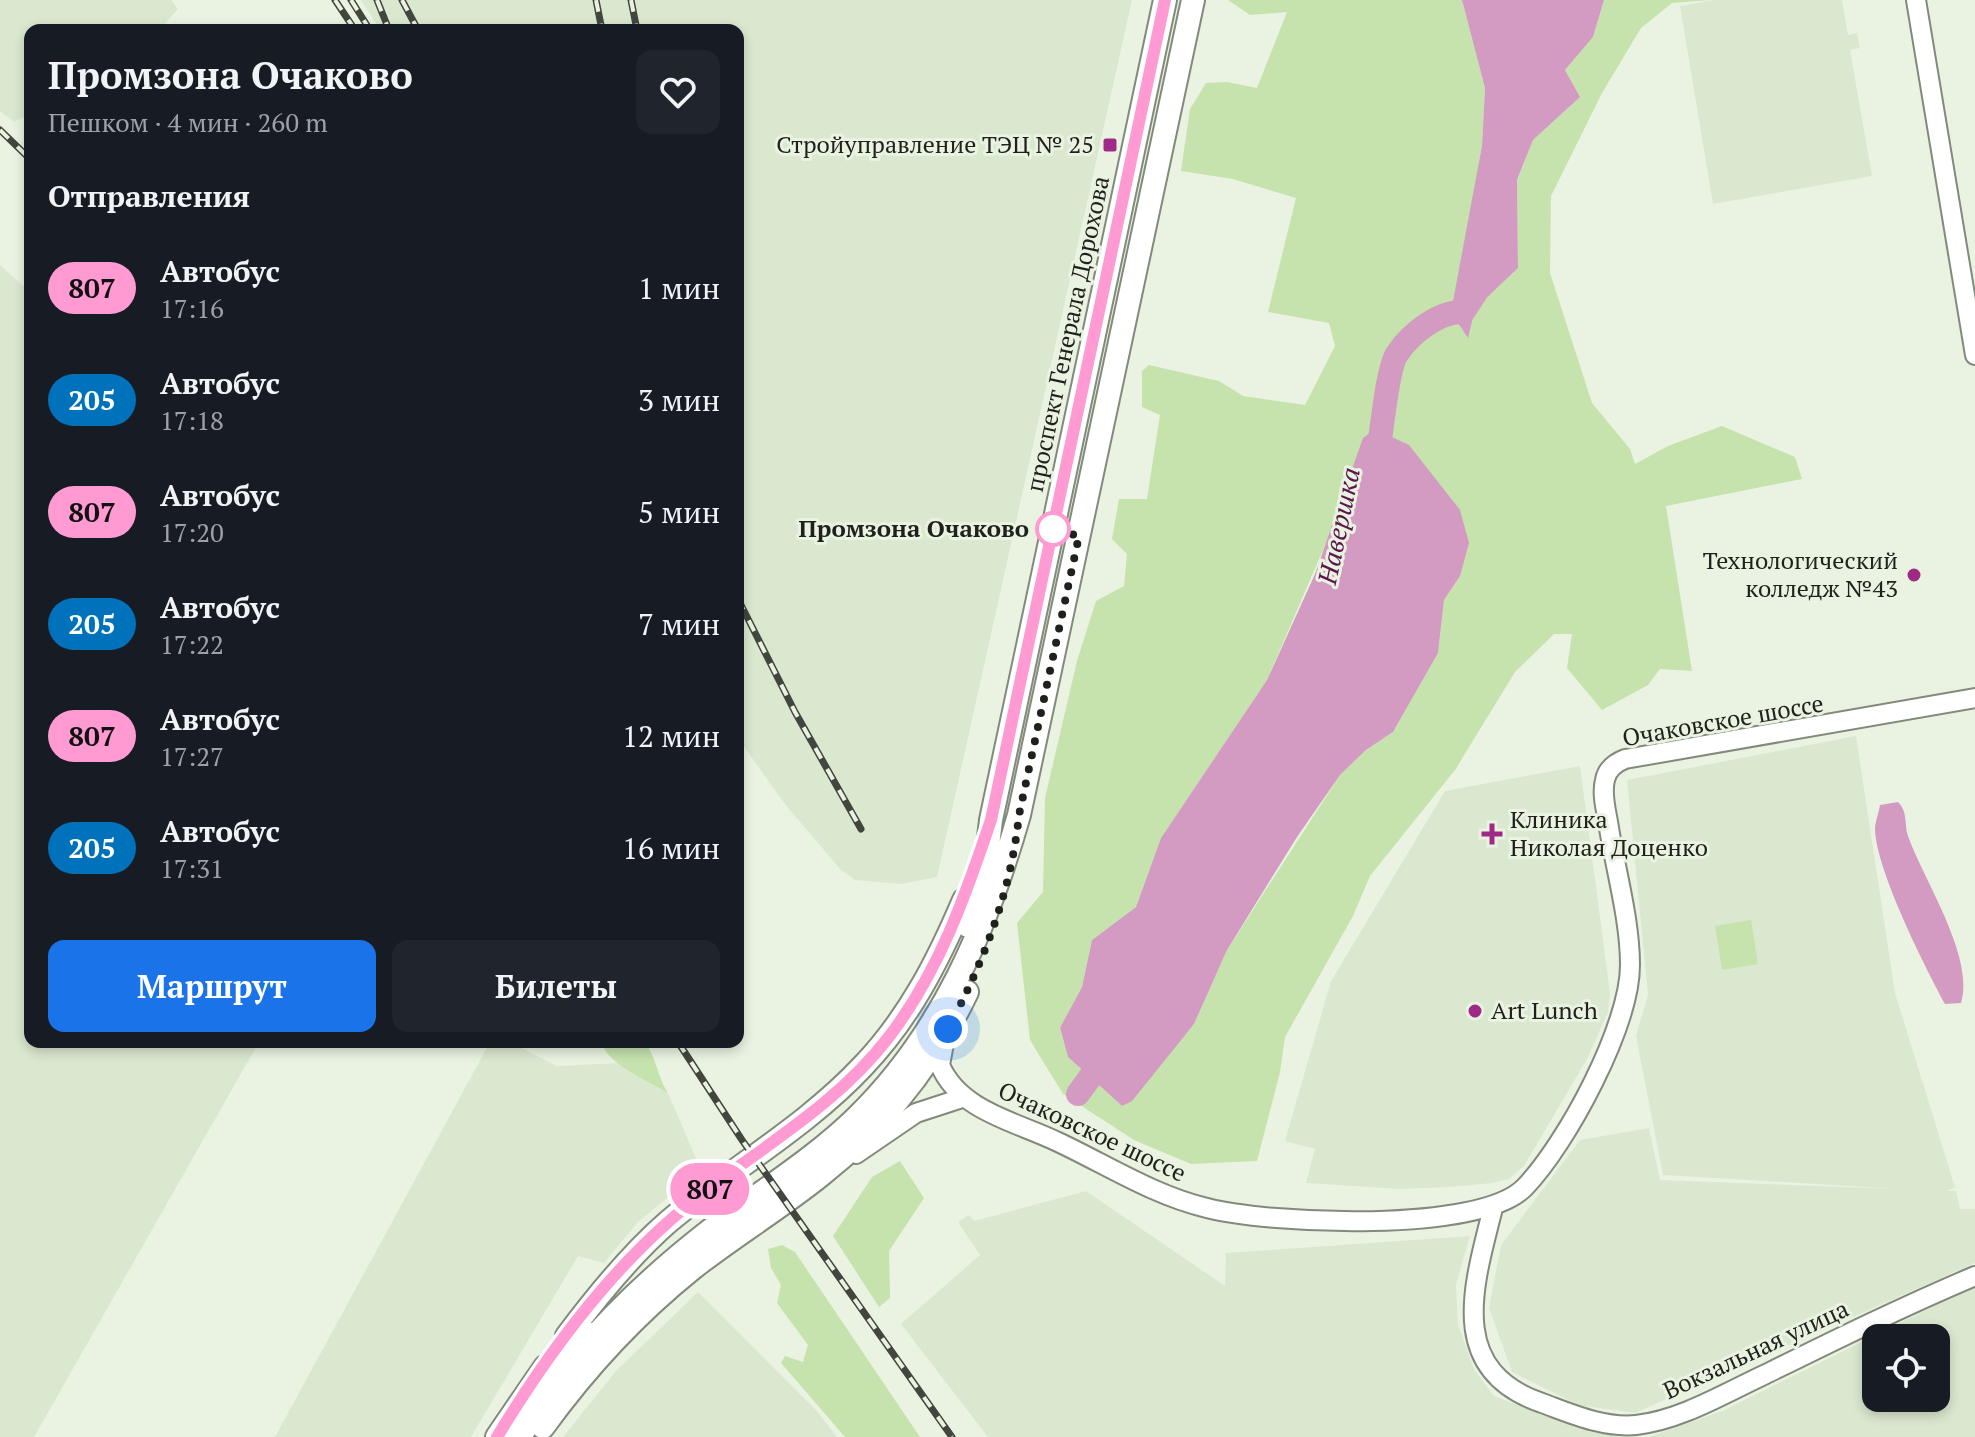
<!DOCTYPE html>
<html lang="ru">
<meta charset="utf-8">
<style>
:root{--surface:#171b24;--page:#20242c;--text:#f1f3f6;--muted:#9ea1a6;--accent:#1a73e8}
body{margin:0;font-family:"PT Serif",serif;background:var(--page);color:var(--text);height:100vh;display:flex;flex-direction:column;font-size:30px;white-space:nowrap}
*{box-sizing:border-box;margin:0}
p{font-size:26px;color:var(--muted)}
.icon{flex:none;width:44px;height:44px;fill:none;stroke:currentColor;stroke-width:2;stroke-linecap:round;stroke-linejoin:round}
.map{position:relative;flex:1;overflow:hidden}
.side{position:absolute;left:24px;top:24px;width:720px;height:1024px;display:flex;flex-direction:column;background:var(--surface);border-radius:16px;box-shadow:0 4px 12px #0003}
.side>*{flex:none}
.badge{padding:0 16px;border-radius:26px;font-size:28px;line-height:52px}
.controls{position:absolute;left:1862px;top:1324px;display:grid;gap:16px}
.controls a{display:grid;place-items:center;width:88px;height:88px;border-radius:16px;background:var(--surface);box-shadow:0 4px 12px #0003;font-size:40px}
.you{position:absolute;width:40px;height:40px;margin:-20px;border:6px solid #fff;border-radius:50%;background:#1a73e8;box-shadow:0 0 0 12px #1a73e833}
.map>.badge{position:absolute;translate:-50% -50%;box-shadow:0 0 0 4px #fff}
h2{padding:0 24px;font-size:30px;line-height:72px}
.round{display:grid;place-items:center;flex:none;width:84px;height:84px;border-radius:16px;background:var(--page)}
.overview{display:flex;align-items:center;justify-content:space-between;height:136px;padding:0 24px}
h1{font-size:38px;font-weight:800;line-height:60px}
.primary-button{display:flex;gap:16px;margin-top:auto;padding:16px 24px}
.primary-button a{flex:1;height:92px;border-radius:16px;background:var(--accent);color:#fff;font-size:32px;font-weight:800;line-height:92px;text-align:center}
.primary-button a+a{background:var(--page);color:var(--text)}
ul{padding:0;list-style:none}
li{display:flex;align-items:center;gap:24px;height:112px;padding:0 24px}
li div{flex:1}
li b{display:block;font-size:30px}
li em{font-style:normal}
li .badge{min-width:88px;font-weight:700;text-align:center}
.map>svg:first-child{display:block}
</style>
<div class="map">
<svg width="1975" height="1437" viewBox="0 0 1975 1437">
<rect width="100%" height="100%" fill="#eaf3e2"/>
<path fill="#dbe8d0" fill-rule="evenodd" d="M0,0H171L178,9L159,30H30V114L14,122L0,111Z
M361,0H1132L937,877L901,884L855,880L840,869L784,803L738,738V30H380Z
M1714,0H1842L1848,35L1857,33L1860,48L1850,50L1872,176L1713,204L1680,6Z
M0,265L30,292V1042H259L34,1437H0Z
M1856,736L1895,993L1955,1187L1947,1191H1956L1960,1209H1975V1263L1635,1413L1578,1405L1512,1372L1489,1308L1501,1245L1580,1140L1649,1128L1660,1180L1899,1189L1663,1175L1636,1036L1648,995L1627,780Z
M1580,766L1610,993L1608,1012L1587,1059L1524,1166L1509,1179L1493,1183L1449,1187L1399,1189L1306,1183L1315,1149L1285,1141L1331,981L1445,791Z
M490,1042H509L557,1066L619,1063L668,1093L701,1170L638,1222L604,1263L578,1256L471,1437H275Z
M1086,1191L1225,1286L1226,1253L1470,1236L1456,1285L1458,1325L1474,1369L1494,1396L1585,1431L1623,1437H988L901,1324L980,1255L958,1222L969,1215L974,1221Z
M1975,1286V1437H1649L1722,1411ZM1876,1338H1936V1398H1876Z
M698,1292L816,1410L837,1437H563L616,1371Z"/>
<path fill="#c6e2ad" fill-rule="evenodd" d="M1228,0H1462L1485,88L1482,146L1469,221L1468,337L1475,309L1518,268L1517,181L1533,140L1580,97L1565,70L1593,37L1604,0H1709L1672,3L1641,28L1602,93L1551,196L1550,273L1592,403L1630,449L1635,464L1668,446L1722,426L1795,457L1802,479L1666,506L1692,671L1660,669L1648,685L1602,710L1567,668L1572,634H1554L1515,672L1455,770L1370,876L1353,916L1285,1037L1280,1072L1257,1161L1191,1164L1134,1140L1063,1094L1030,1040L1017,923L1043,892L1045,798L1077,661L1096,601L1124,586L1127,554L1112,539L1119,499H1147L1160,415L1142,407V371L1149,365L1219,381L1243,396L1305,405L1335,346L1329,323L1268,312L1296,198L1233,179L1181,171L1190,109L1206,83L1227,82L1257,88L1287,12L1250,15ZM1375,429L1408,445L1460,576L1444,600L1438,653L1393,732L1366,750L1340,775L1227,950L1194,1024L1122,1106L1068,1057L1060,1029L1082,987L1092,940L1136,907L1161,838L1267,680Z
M1751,920L1758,964L1722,970L1715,926Z
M601,1042H645C657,1059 657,1076 668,1093C649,1081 608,1065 601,1042Z
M900,1161L924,1198L889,1251L890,1298L879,1307L833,1236L872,1177Z
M782,1245L795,1252L920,1437H845L781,1363L785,1356L803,1362L808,1345L777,1303L781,1285L771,1268L768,1249Z"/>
<path fill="#d39ac2" d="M1462,0H1604L1593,37L1565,70L1580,97L1533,140L1517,180L1518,268L1475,309L1468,338L1451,312L1482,146L1485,88Z
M1375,429L1409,445L1460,510L1469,543L1460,576L1444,600L1438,653L1393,732L1366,750L1340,775L1297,837L1227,950L1194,1024L1132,1101L1122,1106L1068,1057L1060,1028L1082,987L1092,940L1136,907L1161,838L1267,680L1315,574L1363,438Z
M1898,802C1908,812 1904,823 1908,836C1924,881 1975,957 1961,1003L1945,1004C1925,967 1876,870 1875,829C1875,822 1879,812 1880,805Z"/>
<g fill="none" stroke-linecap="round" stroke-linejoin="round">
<path stroke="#d39ac2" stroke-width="24" d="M1377,464C1380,444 1387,368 1397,354C1410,334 1439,311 1463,312L1475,294
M1078,1094L1109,1051"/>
<g stroke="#828a7b" stroke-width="22">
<path id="minor" d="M1916,0L1975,355
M945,1038L940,1065C959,1111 1017,1122 1058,1142C1107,1165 1153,1195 1207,1208C1269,1224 1480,1234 1525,1187C1567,1143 1630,1026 1630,965C1630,920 1616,872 1609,828C1607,813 1601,795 1605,780C1607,769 1615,763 1625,759L1975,698
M856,1154L916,1113L962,1098
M1493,1208C1474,1284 1445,1370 1542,1403C1572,1414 1603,1428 1636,1425C1681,1420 1725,1393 1766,1374C1835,1340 1904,1306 1975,1276"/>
</g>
<g stroke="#828a7b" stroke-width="26">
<path id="major" d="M968,926L986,863L991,820L1165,0
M567,1336C597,1296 630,1255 668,1222C732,1168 806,1127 863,1066C909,1018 938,961 964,900
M538,1378L583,1330
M543,1427C585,1369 637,1313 693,1268C734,1236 780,1208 821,1175C883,1126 933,1063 967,992
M497,1437L545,1367
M520,1437C567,1357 635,1289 708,1232C758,1193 812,1161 857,1117C942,1034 987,927 1019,815L1193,0"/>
</g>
<use href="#minor" stroke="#fff" stroke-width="18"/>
<use href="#major" stroke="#fff" stroke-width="22"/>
<g stroke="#42463e" stroke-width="7">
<path id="rail" d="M335,0L355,30
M351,0L370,30
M377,0L389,30
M402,0L418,30
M596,0L602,30
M631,0L637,30
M0,130L30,159
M738,599L795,712L861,829
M678,1042L742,1140L952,1437"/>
</g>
<use href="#rail" stroke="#eaf3e2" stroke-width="4" stroke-dasharray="12" stroke-linecap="butt"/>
</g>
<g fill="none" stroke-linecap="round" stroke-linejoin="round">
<g stroke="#fff" stroke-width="18">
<path id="line" d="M497,1437C543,1361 600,1283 666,1224C738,1159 828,1116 888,1038C939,972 965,897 991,820L1165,0"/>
</g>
<use href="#line" stroke="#ff9ad2" stroke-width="12"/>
<path stroke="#1f221c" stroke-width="8" stroke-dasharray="0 14.4" d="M948,1029C984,961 1011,892 1019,815L1079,536L1053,529"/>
</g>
<g fill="#9e2a85" stroke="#eaf3e2" stroke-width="3">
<rect x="1102" y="137" width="16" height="16" rx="4"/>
<circle cx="1914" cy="575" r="8"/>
<path d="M1488 822h8v8h8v8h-8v8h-8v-8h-8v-8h8z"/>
<circle cx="1475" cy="1011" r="8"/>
</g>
<circle fill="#fff" stroke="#ff9ad2" stroke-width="4" cx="1053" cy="529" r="16"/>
<g text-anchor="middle" stroke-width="6" stroke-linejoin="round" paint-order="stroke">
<g font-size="24" fill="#1f221c" stroke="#eaf3e2" text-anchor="end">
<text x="1094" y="153">Стройуправление ТЭЦ № 25</text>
<text x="1898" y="569">Технологический<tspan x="1898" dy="28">колледж №43</tspan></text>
<text x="1510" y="828" text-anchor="start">Клиника<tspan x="1510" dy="28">Николая Доценко</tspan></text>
<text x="1491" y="1019" text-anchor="start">Art Lunch</text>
</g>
<g font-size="24" fill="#1f221c" stroke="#eaf3e2">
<text transform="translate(1068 334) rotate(-78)" y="8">проспект Генерала Дорохова</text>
<text transform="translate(1723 721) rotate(-10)" y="8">Очаковское шоссе</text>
<text transform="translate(1092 1132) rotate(25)" y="8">Очаковское шоссе</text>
<text transform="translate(1756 1350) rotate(-25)" y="8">Вокзальная улица</text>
</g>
<g font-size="24" font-weight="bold" fill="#1f221c" stroke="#eaf3e2" text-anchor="end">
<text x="1029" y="537">Промзона Очаково</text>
</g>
<g font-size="26" font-style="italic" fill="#59164a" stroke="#eaf3e2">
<text transform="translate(1339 526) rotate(-78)" y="9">Навершка</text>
</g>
</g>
</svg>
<div class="controls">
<a><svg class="icon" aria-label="locate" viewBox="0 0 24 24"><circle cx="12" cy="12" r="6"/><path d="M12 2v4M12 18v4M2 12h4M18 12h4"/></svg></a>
</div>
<div class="you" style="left:948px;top:1029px"></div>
<b class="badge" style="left:710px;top:1189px;background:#ff9ad2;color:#111">807</b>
<section class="side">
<div class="overview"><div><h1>Промзона Очаково</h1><p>Пешком · 4 мин · 260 m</p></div><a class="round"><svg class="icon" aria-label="heart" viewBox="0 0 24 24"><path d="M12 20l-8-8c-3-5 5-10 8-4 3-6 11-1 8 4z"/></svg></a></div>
<h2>Отправления</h2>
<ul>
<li><span class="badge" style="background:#ff9ad2;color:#111">807</span><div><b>Автобус</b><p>17:16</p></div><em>1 мин</em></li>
<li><span class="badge" style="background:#0072bc;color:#fff">205</span><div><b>Автобус</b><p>17:18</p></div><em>3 мин</em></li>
<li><span class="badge" style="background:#ff9ad2;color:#111">807</span><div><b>Автобус</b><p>17:20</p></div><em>5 мин</em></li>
<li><span class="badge" style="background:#0072bc;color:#fff">205</span><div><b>Автобус</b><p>17:22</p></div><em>7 мин</em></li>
<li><span class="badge" style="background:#ff9ad2;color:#111">807</span><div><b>Автобус</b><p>17:27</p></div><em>12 мин</em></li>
<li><span class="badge" style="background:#0072bc;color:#fff">205</span><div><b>Автобус</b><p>17:31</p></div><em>16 мин</em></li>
</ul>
<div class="primary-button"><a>Маршрут</a><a>Билеты</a></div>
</section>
</div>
